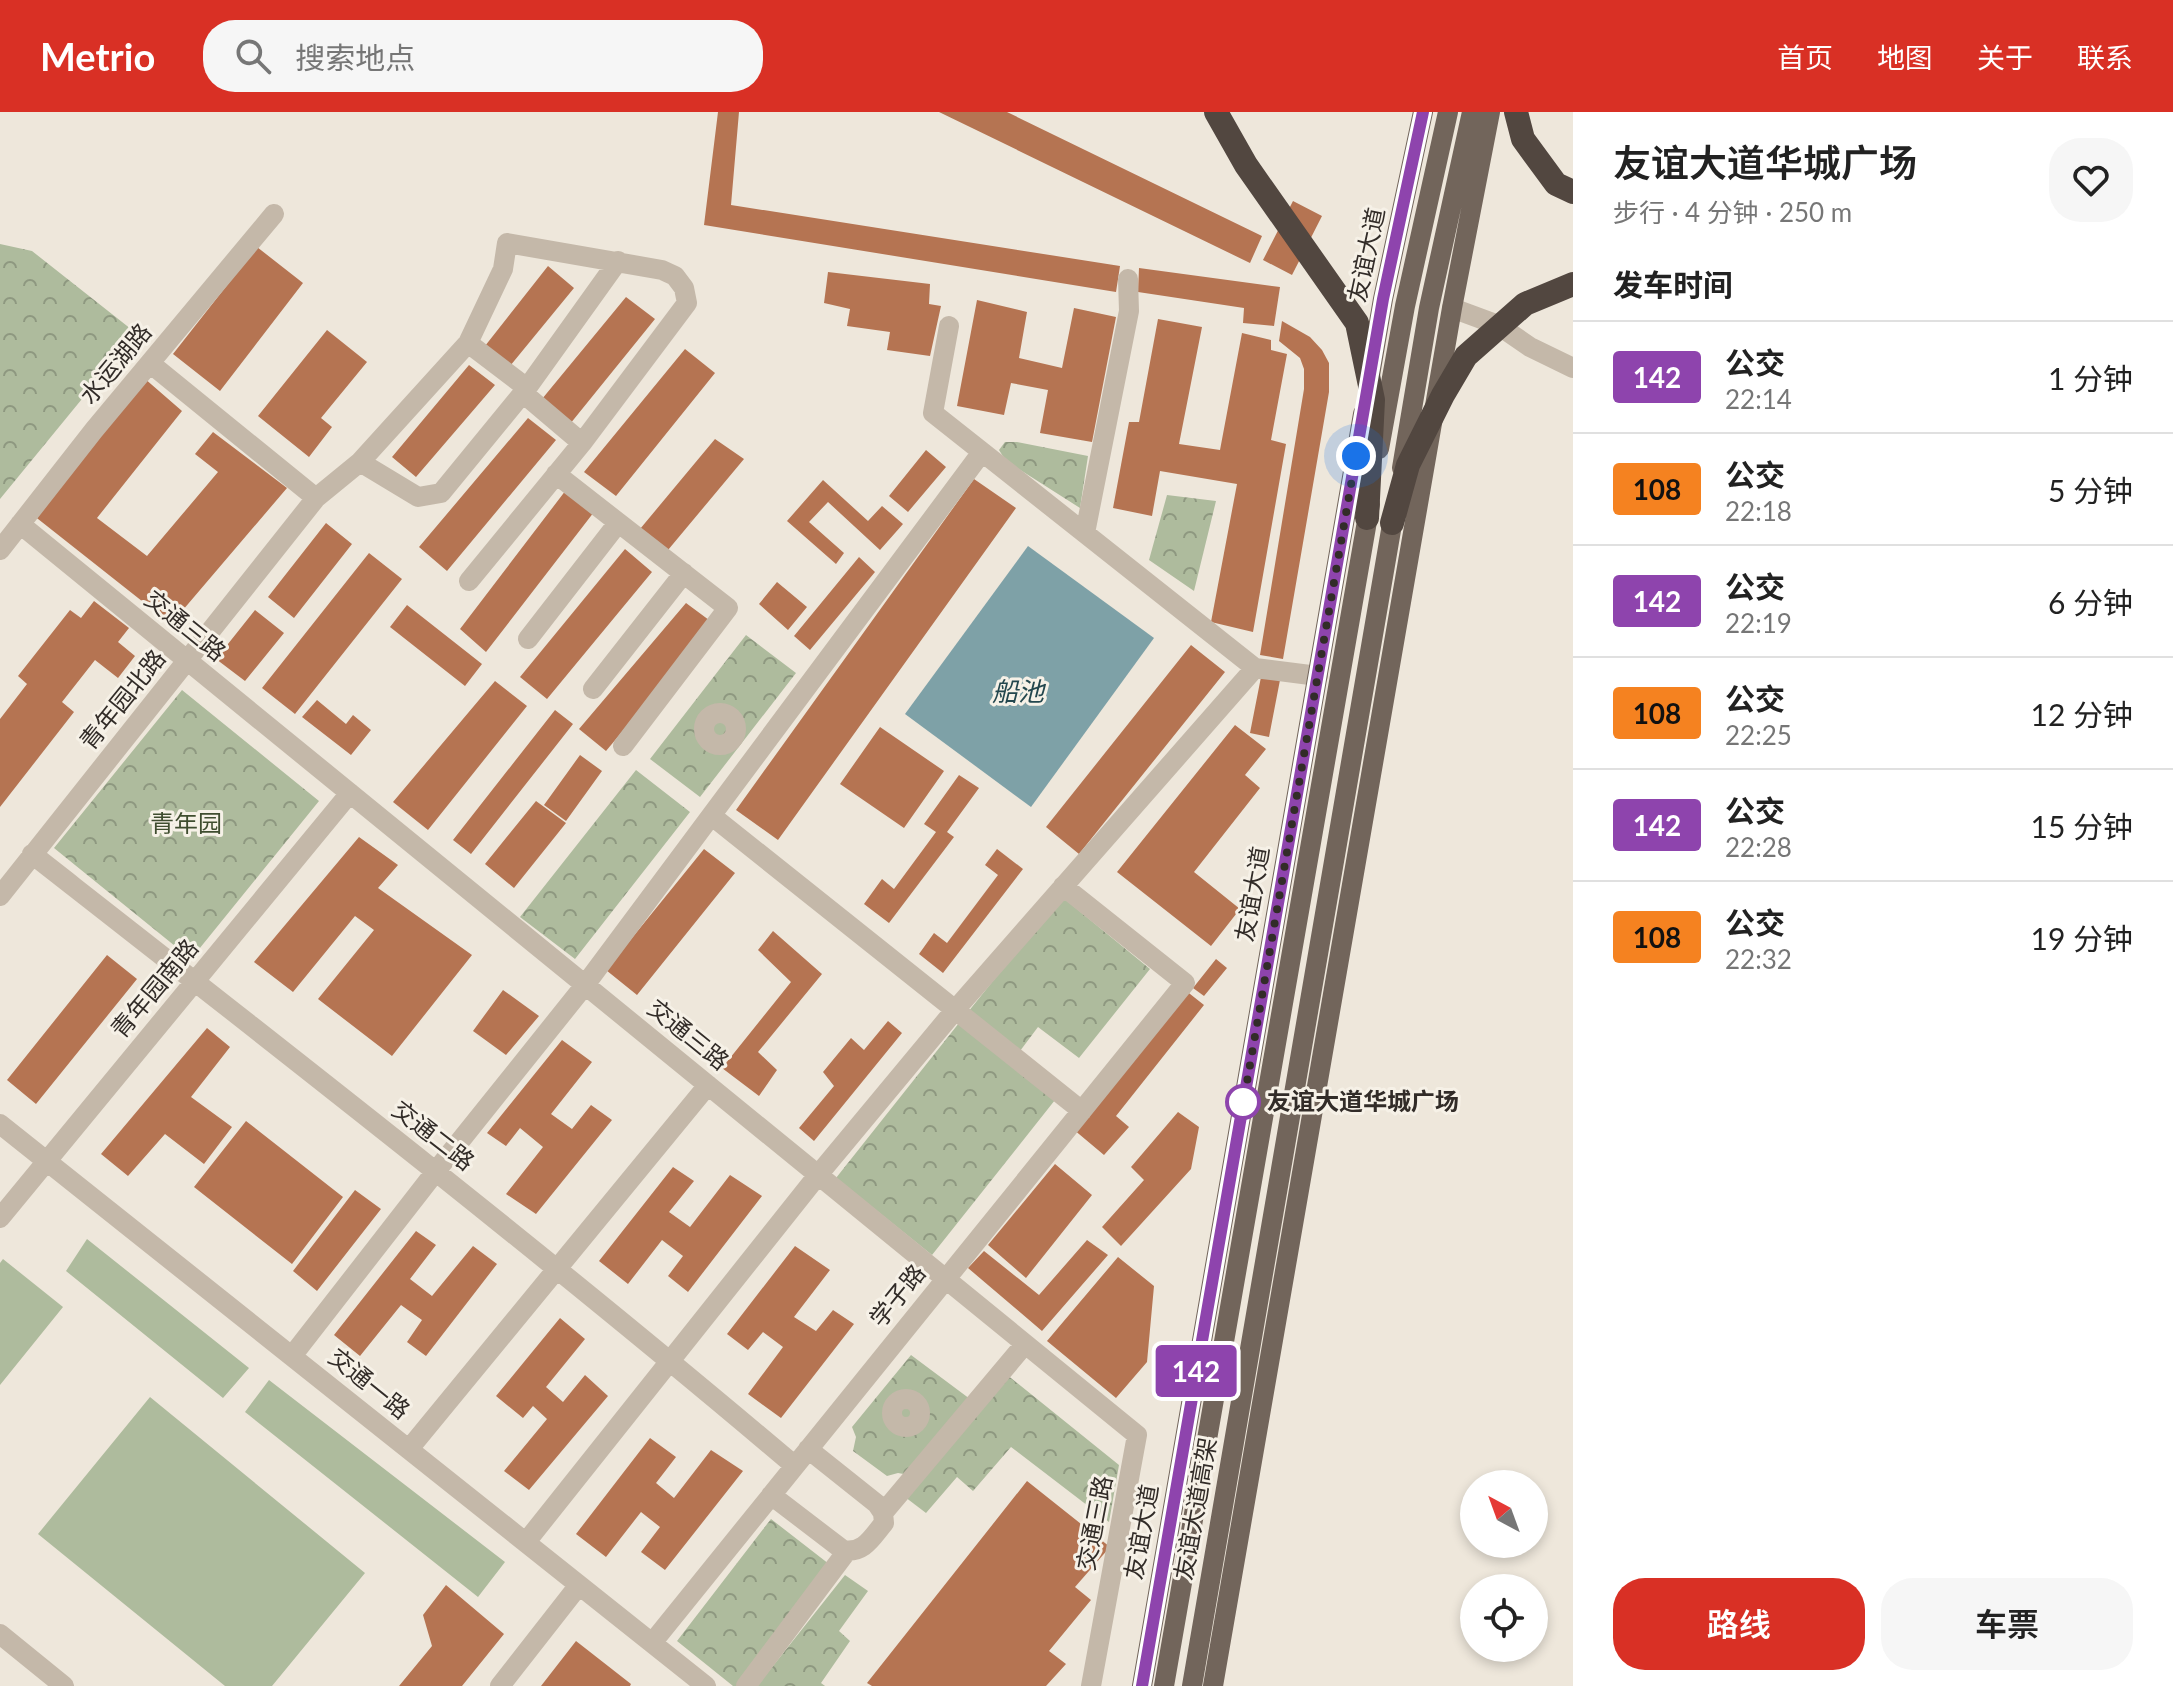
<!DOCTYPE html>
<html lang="zh">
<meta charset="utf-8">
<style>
:root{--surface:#fff;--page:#f6f6f6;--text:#222;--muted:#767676;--line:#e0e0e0;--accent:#d93025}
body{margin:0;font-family:Lato,"Noto Sans SC",sans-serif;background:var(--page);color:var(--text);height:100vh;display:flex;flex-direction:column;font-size:30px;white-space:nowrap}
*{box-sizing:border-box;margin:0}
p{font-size:26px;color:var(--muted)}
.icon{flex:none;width:44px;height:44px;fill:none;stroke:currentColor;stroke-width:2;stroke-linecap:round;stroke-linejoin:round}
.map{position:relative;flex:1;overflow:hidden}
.details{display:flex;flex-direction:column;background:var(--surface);width:600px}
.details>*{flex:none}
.badge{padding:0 16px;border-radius:6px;font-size:28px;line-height:52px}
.needle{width:52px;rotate:319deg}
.tools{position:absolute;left:1460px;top:1358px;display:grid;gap:16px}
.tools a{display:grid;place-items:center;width:88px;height:88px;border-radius:50%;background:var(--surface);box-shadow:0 4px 12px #0003;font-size:40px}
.you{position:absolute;width:40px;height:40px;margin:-20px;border:6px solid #fff;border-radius:50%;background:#1a73e8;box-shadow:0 0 0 12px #1a73e833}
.map>.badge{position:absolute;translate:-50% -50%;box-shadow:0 0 0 4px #fff}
h2{padding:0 40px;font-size:30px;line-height:72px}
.round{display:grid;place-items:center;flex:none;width:84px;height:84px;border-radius:32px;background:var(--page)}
.overview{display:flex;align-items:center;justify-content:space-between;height:136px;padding:0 40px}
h1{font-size:38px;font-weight:600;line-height:60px}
.primary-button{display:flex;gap:16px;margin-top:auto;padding:16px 40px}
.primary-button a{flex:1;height:92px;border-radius:32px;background:var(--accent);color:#fff;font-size:32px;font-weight:600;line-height:92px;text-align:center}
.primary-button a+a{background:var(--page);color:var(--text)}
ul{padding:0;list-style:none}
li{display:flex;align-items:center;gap:24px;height:112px;padding:0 40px;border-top:2px solid var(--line)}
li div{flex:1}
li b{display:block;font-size:30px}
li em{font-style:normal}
li .badge{min-width:88px;font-weight:700;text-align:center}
header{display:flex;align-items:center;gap:48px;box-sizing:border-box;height:112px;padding:0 40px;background:var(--accent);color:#fff}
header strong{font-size:38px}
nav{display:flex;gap:44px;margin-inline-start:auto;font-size:28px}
.search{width:560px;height:72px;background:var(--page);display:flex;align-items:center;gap:20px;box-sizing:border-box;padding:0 28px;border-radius:32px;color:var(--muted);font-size:30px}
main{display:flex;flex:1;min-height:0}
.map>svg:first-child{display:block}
</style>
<header>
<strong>Metrio</strong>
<div class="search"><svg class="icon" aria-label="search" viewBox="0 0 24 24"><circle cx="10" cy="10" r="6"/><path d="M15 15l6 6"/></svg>搜索地点</div>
<nav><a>首页</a><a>地图</a><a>关于</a><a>联系</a></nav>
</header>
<main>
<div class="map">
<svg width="1573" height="1574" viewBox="0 0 1573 1574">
<defs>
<pattern id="park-crowns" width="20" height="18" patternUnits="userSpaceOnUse" patternTransform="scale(2)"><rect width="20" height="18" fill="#aebb9d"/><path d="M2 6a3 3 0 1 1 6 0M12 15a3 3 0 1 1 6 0" fill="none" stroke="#8e9880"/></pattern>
</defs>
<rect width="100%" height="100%" fill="#eee7db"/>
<path fill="#aebb9d" d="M87,1127L249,1256L223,1286L66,1159Z
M3,1147L63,1195L0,1273V1151Z
M269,1268L505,1450L478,1485L245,1300Z
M150,1285L365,1461L272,1574H225L38,1422Z"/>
<path fill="url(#park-crowns)" d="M0,132L32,139L136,221L0,387Z
M1005,330H1017L1088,344L1080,396L1006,349L999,338Z
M1167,383L1216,389L1194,479L1149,448Z
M746,523L796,561L700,685L650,647Z
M182,578L319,689L191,847L54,736Z
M636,658L690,700L575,847L520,805Z
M1061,784L1150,857L1079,946L1038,915L1020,939L968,900Z
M959,911L1055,988L932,1143L836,1066Z
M911,1243L970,1287L909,1363L898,1361L887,1364L853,1339L856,1325L852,1315Z
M1006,1262L1119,1353L1109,1410L1011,1335L973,1379L957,1365L926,1401L905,1385Z
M771,1407L829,1452L737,1574H733L677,1529Z
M845,1463L868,1479L839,1519L850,1529L821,1571L825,1574H757Z"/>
<path fill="#7ea1a7" d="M1028,434L1154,526L1031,695L905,602Z"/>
<path fill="#b57452" d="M718,0H739L731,93L1120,154L1116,180L704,113Z
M939,0H1007L1262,124L1250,151Z
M1293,89L1322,104L1292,163L1263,148Z
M257,135L303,171L220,279L173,242Z
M548,154L574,176L510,254L485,234Z
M1139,156L1280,175L1274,214L1243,211L1244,196L1138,180Z
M828,160L930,172L929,192L941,194L930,244L887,238L890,220L847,214L850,197L824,191Z
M626,185L655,207L570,312L542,287Z
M977,188L1027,200L1019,246L1062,256L1074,196L1116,205L1092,330L1040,321L1048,278L1011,271L1004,303L957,294Z
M1158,207L1202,215L1179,332L1220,338L1242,221L1271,228V238L1287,242L1271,328L1286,332L1253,520L1211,510L1237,372L1160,359L1152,404L1113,396L1129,310H1139Z
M1282,209L1310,225L1322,238L1329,251V280L1283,547L1260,543L1304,277V257L1300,246L1279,229Z
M327,218L367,250L321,306L332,315L309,345L258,304Z
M685,237L715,261L616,384L584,360Z
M469,253L495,273L416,365L392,345Z
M144,266L182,299L97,406L147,444L218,360L195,342L213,320L287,376L171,512L33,403Z
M528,306L556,328L447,459L419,435Z
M715,327L744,347L668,438L640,417Z
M926,338L946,355L908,400L889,384Z
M974,367L1016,396L778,728L736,698Z
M823,368L868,409L882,394L903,412L880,438L828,390L809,410L844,441L836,452L787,409Z
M566,378L594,400L486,540L460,517Z
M326,411L352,432L294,506L268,485Z
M625,437L652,460L547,587L520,565Z
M369,441L402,467L295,602L262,576Z
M859,445L875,460L810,538L794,524Z
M777,470L807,495L788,518L759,492Z
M94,489L129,516L118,530L135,544L118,566L95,548L62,590L74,600L0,695V607L27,572L18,564L70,498L81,506Z
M686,491L713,511L606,639L579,617Z
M407,493L482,552L465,574L390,515Z
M255,498L284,521L245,569L216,547Z
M1191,533L1225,560L1079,742L1046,715Z
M1261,565L1280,568L1269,625L1250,621Z
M495,569L527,594L428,718L393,690Z
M317,588L346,612L353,603L371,618L351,643L302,605Z
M555,598L573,612L471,742L453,728Z
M1235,613L1266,637L1245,663L1260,676L1194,760L1240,797L1211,834L1117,760Z
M880,615L944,659L904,716L840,672Z
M580,643L602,659L566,709L544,693Z
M959,663L979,676L947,720L954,725L889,811L864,792L882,767L894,777L936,720L924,712Z
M536,689L566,711L514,776L485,752Z
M359,725L398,753L378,776L472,843L392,944L318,887L374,818L355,804L293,880L254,850Z
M704,737L735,761L637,883L606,858Z
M997,737L1023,757L943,861L919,842L934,821L947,831L998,763L985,753Z
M773,819L822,862L758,940L777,958L759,984L722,956L791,870L758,838Z
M107,843L137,867L36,992L7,968Z
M1216,847L1227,856L1204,884L1193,876Z
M503,878L539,904L506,943L473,919Z
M1185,878L1204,893L1116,1004L1129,1015L1104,1043L1073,1017Z
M888,909L902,921L814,1029L799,1016L834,974L823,960L851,926L864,938Z
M207,916L230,935L191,985L232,1015L204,1052L165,1022L128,1064L101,1042Z
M562,928L592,950L551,1002L572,1017L591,993L612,1008L536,1102L506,1082L543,1035L520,1016L506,1034L487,1021Z
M1178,1000L1199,1015L1191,1057L1121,1134L1102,1115L1144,1068L1131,1055Z
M246,1009L343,1085L292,1152L194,1075Z
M1055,1052L1092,1083L1026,1166L988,1133Z
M673,1055L694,1069L669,1100L690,1115L730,1063L762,1084L688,1180L668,1164L683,1144L662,1128L628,1172L599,1149Z
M355,1078L381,1097L317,1179L293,1159Z
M416,1119L436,1133L410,1167L432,1184L473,1134L497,1152L426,1244L407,1230L422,1208L401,1193L360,1244L334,1223Z
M1087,1128L1108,1143L1042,1219L968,1156L984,1139L1039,1183Z
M795,1134L830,1158L794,1205L816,1219L833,1198L854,1212L781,1306L748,1282L783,1235L763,1220L748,1238L727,1222Z
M1118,1145L1154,1174L1147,1250L1116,1286L1047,1229Z
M560,1206L585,1227L546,1275L563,1290L585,1263L608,1284L529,1378L504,1359L547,1307L533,1294L523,1306L496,1284Z
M650,1326L676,1345L656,1371L674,1386L711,1338L743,1359L665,1458L641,1440L660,1415L641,1400L606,1445L576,1422Z
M1027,1369L1110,1435L1075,1475L1091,1488L1049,1539L1066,1552L1046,1574H872L867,1571Z
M446,1473L504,1522L462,1574H399L432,1534L423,1503Z
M576,1529L631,1572L630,1574H541Z"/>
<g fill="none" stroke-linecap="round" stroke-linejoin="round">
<path stroke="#c4b8a9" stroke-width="20" d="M1452,196L1498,213L1530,235L1573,256
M949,214L933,301L1255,556L1318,564
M468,231L527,276
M151,252L316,386
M523,281L582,331
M360,350L418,385L441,381L527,276L618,149
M556,362L728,496L623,634
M20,412L1137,1323L1091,1574
M1085,421L1129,199L1128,167
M0,438L94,318L274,102
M528,527L618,411
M593,577L684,461
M704 617a16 16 0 1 1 32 0a16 16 0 1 1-32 0Z
M712,704L1082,999
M32,742C289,943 546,1143 795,1354
M0,784L316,386L360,350L468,231L503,157L507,131L662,158L675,164L684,176L687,191L582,331L469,469
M0,1012L706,1574
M0,1106L350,681
M292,1244L436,1059L585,873L982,340
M892 1301a14 14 0 1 1 28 0a14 14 0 1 1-28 0Z
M409,1337L708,973
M771,1383L843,1438C864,1442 872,1425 884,1411L883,1401L877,1392L808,1337
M883,1401L1025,1232
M526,1430L818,1063L955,898L1255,556
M0,1522L64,1574
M652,1531L1185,871L1063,774
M500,1574L579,1473
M746,1574L847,1439"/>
<path stroke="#72655b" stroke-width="20" d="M1370,263L1383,187L1423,0
M1379,337L1405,194L1448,0
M1402,356L1429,196L1472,0
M1142,1574L1363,302
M1164,1574L1370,392
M1192,1574L1395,395
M1213,1574L1452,196L1490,0"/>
<path stroke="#524740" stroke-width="24" d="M1516,0L1523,27L1556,72L1573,80"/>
<path stroke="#524740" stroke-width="24" d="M1216,0L1246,53L1357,211L1373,288L1367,406
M1392,411L1408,353L1443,283L1466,244L1525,192L1573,172"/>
</g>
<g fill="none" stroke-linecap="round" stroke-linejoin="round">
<g stroke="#fff" stroke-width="18">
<path id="line" d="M1142,1574L1383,187L1423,0"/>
</g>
<use href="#line" stroke="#8e44ad" stroke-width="12"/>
<path stroke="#322c28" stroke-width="8" stroke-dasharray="0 14.4" d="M1243,990V993L1356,344"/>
</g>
<circle fill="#fff" stroke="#8e44ad" stroke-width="4" cx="1243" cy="990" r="16"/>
<g text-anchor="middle" stroke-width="6" stroke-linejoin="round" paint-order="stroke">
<g font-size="24" fill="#322c28" stroke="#f6f1e7">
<text transform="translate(1367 143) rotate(-78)" y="8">友谊大道</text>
<text transform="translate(116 252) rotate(-50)" y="8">水运湖路</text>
<text transform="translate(185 514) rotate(39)" y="8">交通三路</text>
<text transform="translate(123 588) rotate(-51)" y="8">青年园北路</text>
<text transform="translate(1253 782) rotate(-80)" y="8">友谊大道</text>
<text transform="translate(155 877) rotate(-50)" y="8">青年园南路</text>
<text transform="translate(688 923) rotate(39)" y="8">交通三路</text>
<text transform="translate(433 1024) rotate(38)" y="8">交通二路</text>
<text transform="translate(898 1184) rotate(-51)" y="8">学子路</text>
<text transform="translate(369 1272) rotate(39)" y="8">交通一路</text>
<text transform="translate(1196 1397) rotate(-80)" y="8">友谊大道高架</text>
<text transform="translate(1095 1411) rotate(-79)" y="8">交通三路</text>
<text transform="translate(1142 1420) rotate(-80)" y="8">友谊大道</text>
</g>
<g font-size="24" fill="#3f4d2f" stroke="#f6f1e7">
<text x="186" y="720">青年园</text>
</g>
<g font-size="24" font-weight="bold" fill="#322c28" stroke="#f6f1e7" text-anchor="start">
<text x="1267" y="998">友谊大道华城广场</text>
</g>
<g font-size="26" font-style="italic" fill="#23474e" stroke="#f6f1e7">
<text x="1018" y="589">船池</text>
</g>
</g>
</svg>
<div class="tools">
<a><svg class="needle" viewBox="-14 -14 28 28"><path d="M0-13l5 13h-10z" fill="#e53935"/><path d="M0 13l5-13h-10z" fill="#767676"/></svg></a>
<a><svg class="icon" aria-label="locate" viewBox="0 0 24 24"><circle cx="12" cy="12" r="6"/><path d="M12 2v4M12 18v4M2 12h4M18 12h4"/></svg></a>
</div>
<div class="you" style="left:1356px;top:344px"></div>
<b class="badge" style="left:1196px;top:1259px;background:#8e44ad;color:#fff">142</b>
</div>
<section class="details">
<div class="overview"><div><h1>友谊大道华城广场</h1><p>步行 · 4 分钟 · 250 m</p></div><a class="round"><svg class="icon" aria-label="heart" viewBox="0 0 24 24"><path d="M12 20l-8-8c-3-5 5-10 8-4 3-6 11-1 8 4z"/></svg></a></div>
<h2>发车时间</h2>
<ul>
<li><span class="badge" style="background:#8e44ad;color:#fff">142</span><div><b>公交</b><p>22:14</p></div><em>1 分钟</em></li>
<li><span class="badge" style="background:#f58220;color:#111">108</span><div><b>公交</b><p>22:18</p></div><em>5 分钟</em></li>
<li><span class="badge" style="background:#8e44ad;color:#fff">142</span><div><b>公交</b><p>22:19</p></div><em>6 分钟</em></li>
<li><span class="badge" style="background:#f58220;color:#111">108</span><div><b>公交</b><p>22:25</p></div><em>12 分钟</em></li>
<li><span class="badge" style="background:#8e44ad;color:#fff">142</span><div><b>公交</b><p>22:28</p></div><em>15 分钟</em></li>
<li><span class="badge" style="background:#f58220;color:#111">108</span><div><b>公交</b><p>22:32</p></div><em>19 分钟</em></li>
</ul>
<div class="primary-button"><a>路线</a><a>车票</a></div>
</section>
</main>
